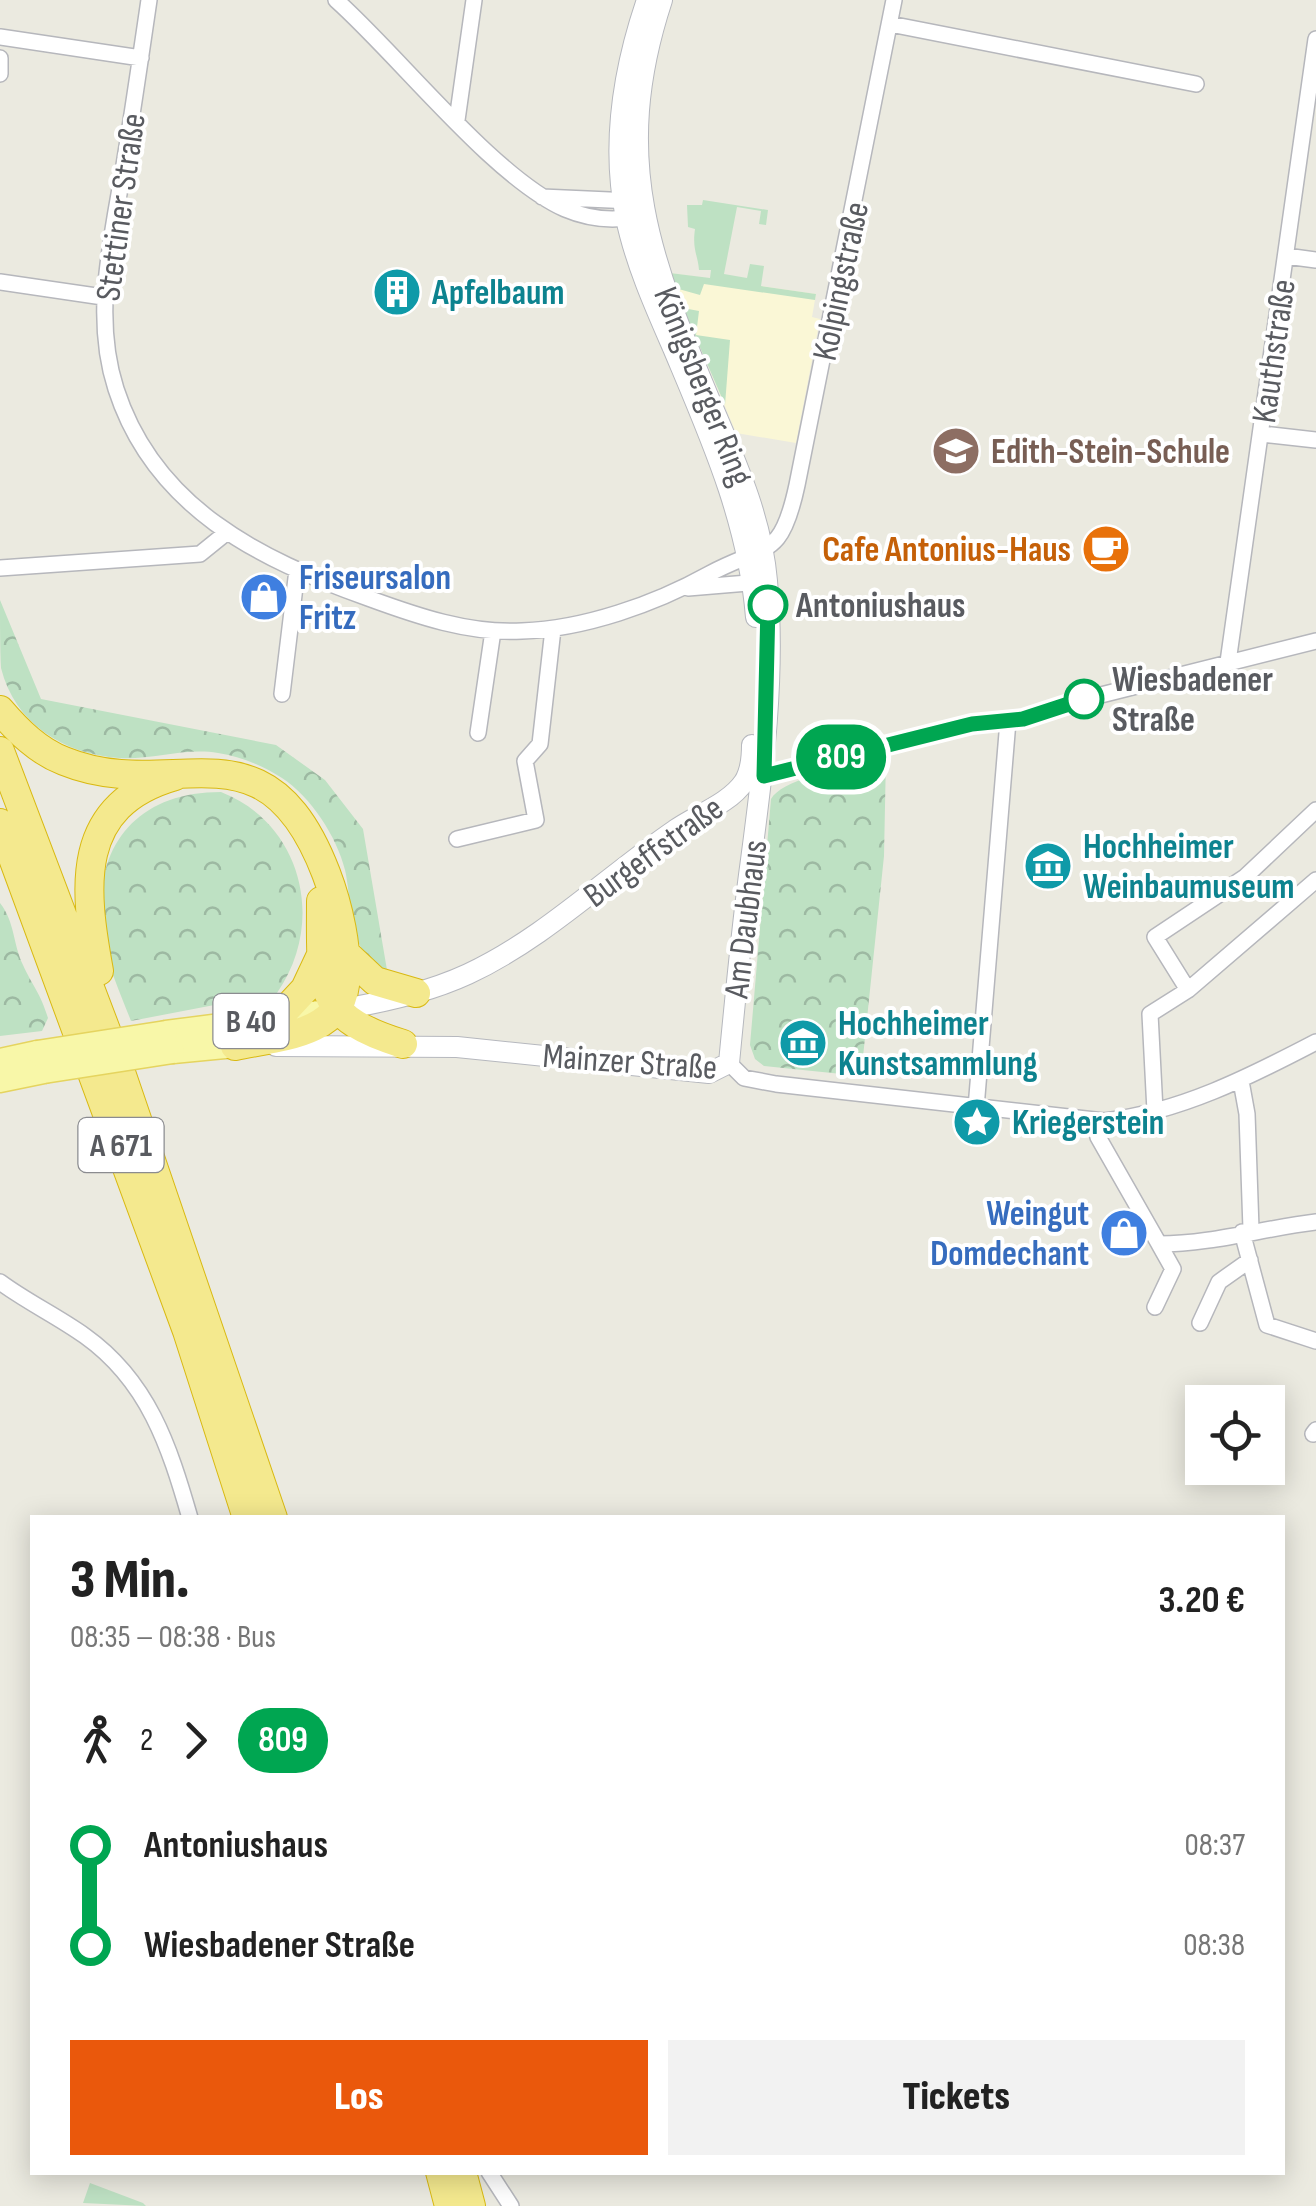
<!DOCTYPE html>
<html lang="de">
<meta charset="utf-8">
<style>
:root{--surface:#fff;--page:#f2f2f2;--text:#222;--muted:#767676;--accent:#ea580c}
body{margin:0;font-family:"Sofia Sans Condensed",sans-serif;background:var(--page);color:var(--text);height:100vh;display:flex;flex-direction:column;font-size:38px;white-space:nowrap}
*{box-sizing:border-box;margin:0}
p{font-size:32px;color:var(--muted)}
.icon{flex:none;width:55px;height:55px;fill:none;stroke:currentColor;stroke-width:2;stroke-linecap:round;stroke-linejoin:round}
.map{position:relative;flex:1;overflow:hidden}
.drawer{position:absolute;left:30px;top:1515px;width:1255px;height:660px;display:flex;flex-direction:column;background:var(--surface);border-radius:0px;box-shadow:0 5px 25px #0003}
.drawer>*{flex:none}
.badge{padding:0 20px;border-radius:32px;font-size:35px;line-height:65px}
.fabs{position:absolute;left:1185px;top:1385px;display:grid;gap:20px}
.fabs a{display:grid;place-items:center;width:100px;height:100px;border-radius:0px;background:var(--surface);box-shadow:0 5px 25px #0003;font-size:50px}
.map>.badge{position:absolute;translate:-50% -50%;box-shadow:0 0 0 5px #fff}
.legs{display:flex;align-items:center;gap:15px;height:110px;padding:0 40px;font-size:32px}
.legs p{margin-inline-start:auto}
.headline{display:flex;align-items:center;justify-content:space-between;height:170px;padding:0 40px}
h1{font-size:55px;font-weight:800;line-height:75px}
.primary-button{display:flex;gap:20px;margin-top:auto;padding:20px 40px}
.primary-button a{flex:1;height:115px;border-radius:0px;background:var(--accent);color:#fff;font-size:40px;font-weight:800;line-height:115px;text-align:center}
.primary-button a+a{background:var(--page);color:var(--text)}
ul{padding:0 40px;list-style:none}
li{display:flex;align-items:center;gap:35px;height:100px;font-size:38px}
li i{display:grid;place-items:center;width:15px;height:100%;margin:0 12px;background:currentColor}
li i::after{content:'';width:25px;height:25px;margin:-12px;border:8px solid;border-radius:50%;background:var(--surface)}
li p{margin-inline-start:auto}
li:first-child i{background:linear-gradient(#0000 50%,currentColor 0)}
li:last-child i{background:linear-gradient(currentColor 50%,#0000 0)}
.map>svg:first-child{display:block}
</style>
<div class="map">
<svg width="1316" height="2206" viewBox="0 0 1316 2206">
<defs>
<pattern id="forest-crowns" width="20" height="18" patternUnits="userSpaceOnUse" patternTransform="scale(2.5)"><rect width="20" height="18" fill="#bee1c3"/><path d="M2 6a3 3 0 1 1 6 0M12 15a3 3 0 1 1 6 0" fill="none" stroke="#9db9a2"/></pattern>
</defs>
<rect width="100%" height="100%" fill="#ebeae0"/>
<path fill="#faf7d6" d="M670,273L816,294L812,317L820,319L796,443L736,433Z"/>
<path fill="#bee1c3" d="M703,200L768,210L766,225L759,224L761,211L737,207L724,274L747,278L750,264L764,266L761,286L816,294L815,300L704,284L700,295L675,288L670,273L710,278L711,270H699C698,255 692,250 695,229L688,227L687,205H702Z
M683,308L699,311L696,335L730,340L725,405Z
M90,2183L143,2203L146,2206L83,2203Z"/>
<path fill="url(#forest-crowns)" d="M0,600L41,699L276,745L325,780L363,829L387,970C346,954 353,905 345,870C337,837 311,797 282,778C263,766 240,756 218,753C186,747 152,760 119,758C64,754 15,724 1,668C0,648 0,621 0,600Z
M886,757L884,856L861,1076L764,1066L755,1059L750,1045L771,799C784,776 860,765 886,757Z
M221,792C303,824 326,923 277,993L131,1021C121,995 108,967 104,940C89,853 131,792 221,792Z
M0,903C15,922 13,944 23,965C33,987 40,992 48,1018L42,1031L0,1036Z"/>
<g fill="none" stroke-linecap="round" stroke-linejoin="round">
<g stroke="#b6b7bc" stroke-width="18">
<path id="minor" d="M149,0C141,55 133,110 124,165C112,239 92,315 116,389C154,507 258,559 368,598C417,616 469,634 522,631C584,629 655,604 709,574C767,543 781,560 797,485L894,0
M336,0C399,56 493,177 565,209C586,218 611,221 634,217
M890,24L1196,84
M0,37L141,58
M0,58V74
M457,120L474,0
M542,197L632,201
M1286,256L1316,260
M0,282L103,297
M1262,434L1316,440
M0,568L200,554L226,533
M688,588L760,582
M1228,662L1316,39
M282,694L297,570
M478,733L493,631
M756,773L769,775L972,724L1023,719L1085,699L1316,641
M457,839L536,820L525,761L540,744L553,629
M1188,990L1155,937L1245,877L1316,810
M729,1063L744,1078L776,1084L1104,1121C1180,1112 1249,1077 1316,1042
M1241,1081L1247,1114L1251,1229
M976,1108L1008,721
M1155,1111L1150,1014L1188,990L1316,880
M1094,1121L1098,1137L1159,1244C1212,1244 1264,1228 1316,1222
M1242,1232L1267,1325L1316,1341
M0,1282C27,1302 57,1316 85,1336C148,1381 169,1445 190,1518
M1155,1307L1173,1269L1159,1244
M1200,1323L1219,1282L1250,1260
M1313,1434L1316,1430
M489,2172L511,2206"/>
</g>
<g stroke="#b6b8be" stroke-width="22">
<path id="secondary" d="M647,0C623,70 611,145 626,218C635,262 655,307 673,348C710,436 748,520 756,617
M336,1010C381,1003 427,993 468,974C545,938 606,877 675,830C696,815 729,804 744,782C751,771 752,759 752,745
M276,1046L457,1047L709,1073L729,1063C735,1000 741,937 749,875C762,777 776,679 767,581C762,522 739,469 716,415C653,265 608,164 662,0"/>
</g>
<g stroke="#e5d45f" stroke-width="25">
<path id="primary" d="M166,1032L336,1010
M173,1052L235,1046
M0,1060L37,1052
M0,1081L44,1072"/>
</g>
<g stroke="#d9b912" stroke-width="30">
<path id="motorway" d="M0,710C18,731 38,751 64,761C174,806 264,712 326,873C338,904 349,951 345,985C339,1036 276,1037 235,1046
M0,751L112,1046L273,1518
M0,823L187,1331L247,1518
M321,901C321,985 314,1017 403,1044
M344,952L375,981L416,993
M99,971C84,889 73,805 175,776
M279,1017L305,989L321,955
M440,2172L449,2206
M462,2172L471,2206"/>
</g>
<use href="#minor" stroke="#fff" stroke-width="15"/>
<use href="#secondary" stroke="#fff" stroke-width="20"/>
<use href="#primary" stroke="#f8f7a8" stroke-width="22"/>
<use href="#motorway" stroke="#f4e98e" stroke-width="28"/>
<g stroke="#e5d45f" stroke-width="25" stroke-linecap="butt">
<path id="primary-bridge" d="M37,1052L166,1032
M44,1072L173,1052"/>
</g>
<use href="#primary-bridge" stroke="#f8f7a8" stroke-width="22"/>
</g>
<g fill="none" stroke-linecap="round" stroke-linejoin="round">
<g stroke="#fff" stroke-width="22">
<path id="line-1" d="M768,605L764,776L972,724L1023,719L1084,699"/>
</g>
<use href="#line-1" stroke="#00a651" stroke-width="15"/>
</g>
<defs>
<g id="building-disc" transform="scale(2.5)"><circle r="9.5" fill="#0f9aa8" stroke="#fff"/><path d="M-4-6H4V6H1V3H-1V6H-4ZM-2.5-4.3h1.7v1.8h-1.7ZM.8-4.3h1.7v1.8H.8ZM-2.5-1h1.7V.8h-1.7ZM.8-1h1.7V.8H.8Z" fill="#fff"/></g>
<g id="school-disc" transform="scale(2.5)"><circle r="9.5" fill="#8d6e63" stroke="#fff"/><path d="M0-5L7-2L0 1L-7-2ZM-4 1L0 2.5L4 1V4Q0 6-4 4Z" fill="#fff"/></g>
<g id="cafe-disc" transform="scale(2.5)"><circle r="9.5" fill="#e8710a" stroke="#fff"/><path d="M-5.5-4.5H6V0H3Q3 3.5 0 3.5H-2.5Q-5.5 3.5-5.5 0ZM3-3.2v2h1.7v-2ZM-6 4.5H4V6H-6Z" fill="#fff"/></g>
<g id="shop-disc" transform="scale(2.5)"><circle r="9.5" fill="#3f7fe0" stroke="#fff"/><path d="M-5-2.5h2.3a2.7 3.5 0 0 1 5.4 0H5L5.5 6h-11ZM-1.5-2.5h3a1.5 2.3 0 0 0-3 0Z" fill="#fff"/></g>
<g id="museum-disc" transform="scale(2.5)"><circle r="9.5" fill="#0f9aa8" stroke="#fff"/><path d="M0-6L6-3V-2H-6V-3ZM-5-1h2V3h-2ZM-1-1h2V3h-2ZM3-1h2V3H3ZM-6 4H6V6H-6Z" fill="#fff"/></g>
<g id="sight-disc" transform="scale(2.5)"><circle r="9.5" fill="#0f9aa8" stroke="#fff"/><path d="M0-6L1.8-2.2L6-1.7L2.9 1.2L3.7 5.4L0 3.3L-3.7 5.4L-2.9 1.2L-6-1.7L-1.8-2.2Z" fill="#fff"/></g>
</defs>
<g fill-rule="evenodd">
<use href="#building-disc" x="397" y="292"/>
<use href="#school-disc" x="956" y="451"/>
<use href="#cafe-disc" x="1106" y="549"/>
<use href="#shop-disc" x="264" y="597"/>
<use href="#museum-disc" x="1048" y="866"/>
<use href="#museum-disc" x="803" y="1043"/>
<use href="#sight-disc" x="977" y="1122"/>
<use href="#shop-disc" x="1124" y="1233"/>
</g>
<g fill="#fff" stroke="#00a651" stroke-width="5">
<circle cx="768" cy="605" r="18"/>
<circle cx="1084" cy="699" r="18"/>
</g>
<g text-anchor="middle" stroke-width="8" stroke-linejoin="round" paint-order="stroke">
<g fill="#fff" stroke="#8b8c90" stroke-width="2.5">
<rect x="213.5" y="994" width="75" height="54" rx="8"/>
<rect x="78.5" y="1118" width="85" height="54" rx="8"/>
</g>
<g font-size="32" font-weight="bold" fill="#595b60">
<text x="251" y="1032">B 40</text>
<text x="121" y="1156">A 671</text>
</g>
<g font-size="35" fill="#595b60" stroke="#fff">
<text transform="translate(120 207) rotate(-82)" y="12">Stettiner Straße</text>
<text transform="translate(840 281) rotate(-78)" y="12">Kolpingstraße</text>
<text transform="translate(1273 351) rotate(-82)" y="12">Kauthstraße</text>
<text transform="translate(704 386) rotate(68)" y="12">Königsberger Ring</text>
<text transform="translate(653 851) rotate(-36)" y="12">Burgeffstraße</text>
<text transform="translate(745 919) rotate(-83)" y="12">Am Daubhaus</text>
<text transform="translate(630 1061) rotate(4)" y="12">Mainzer Straße</text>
</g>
<g font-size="35" font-weight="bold" fill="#0d838f" stroke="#fff" text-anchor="start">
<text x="432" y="304">Apfelbaum</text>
<text x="1083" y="858">Hochheimer<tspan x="1083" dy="40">Weinbaumuseum</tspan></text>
<text x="838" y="1035">Hochheimer<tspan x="838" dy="40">Kunstsammlung</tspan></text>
<text x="1012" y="1134">Kriegerstein</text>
</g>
<g font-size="35" font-weight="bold" fill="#785e54" stroke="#fff" text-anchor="start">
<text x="991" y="463">Edith-Stein-Schule</text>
</g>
<g font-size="35" font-weight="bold" fill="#c56008" stroke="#fff" text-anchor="end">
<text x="1071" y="561">Cafe Antonius-Haus</text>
</g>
<g font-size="35" font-weight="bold" fill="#366cbe" stroke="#fff" text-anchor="start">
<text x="299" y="589">Friseursalon<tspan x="299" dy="40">Fritz</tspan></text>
<text x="1089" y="1225" text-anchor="end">Weingut<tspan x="1089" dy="40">Domdechant</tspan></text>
</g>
<g font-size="35" font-weight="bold" fill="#595b60" stroke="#fff" text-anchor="start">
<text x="796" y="617">Antoniushaus</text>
<text x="1112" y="691">Wiesbadener<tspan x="1112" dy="40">Straße</tspan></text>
</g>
</g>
</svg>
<div class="fabs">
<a><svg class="icon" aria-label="locate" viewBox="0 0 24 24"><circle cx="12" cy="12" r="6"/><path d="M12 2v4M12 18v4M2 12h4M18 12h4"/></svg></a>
</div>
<b class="badge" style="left:841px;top:757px;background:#00a651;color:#fff">809</b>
<section class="drawer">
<div class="headline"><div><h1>3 Min.</h1><p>08:35 – 08:38 · Bus</p></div><b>3.20 €</b></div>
<div class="legs"><svg class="icon" aria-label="walk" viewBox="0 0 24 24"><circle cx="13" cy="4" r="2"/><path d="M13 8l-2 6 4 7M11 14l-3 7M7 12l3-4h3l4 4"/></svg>2<svg class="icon" aria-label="forward" viewBox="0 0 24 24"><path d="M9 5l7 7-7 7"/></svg><b class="badge" style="background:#00a651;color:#fff">809</b></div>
<ul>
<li><i style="color:#00a651"></i><b>Antoniushaus</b><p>08:37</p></li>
<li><i style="color:#00a651"></i><b>Wiesbadener Straße</b><p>08:38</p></li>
</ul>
<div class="primary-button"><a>Los</a><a>Tickets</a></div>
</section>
</div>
